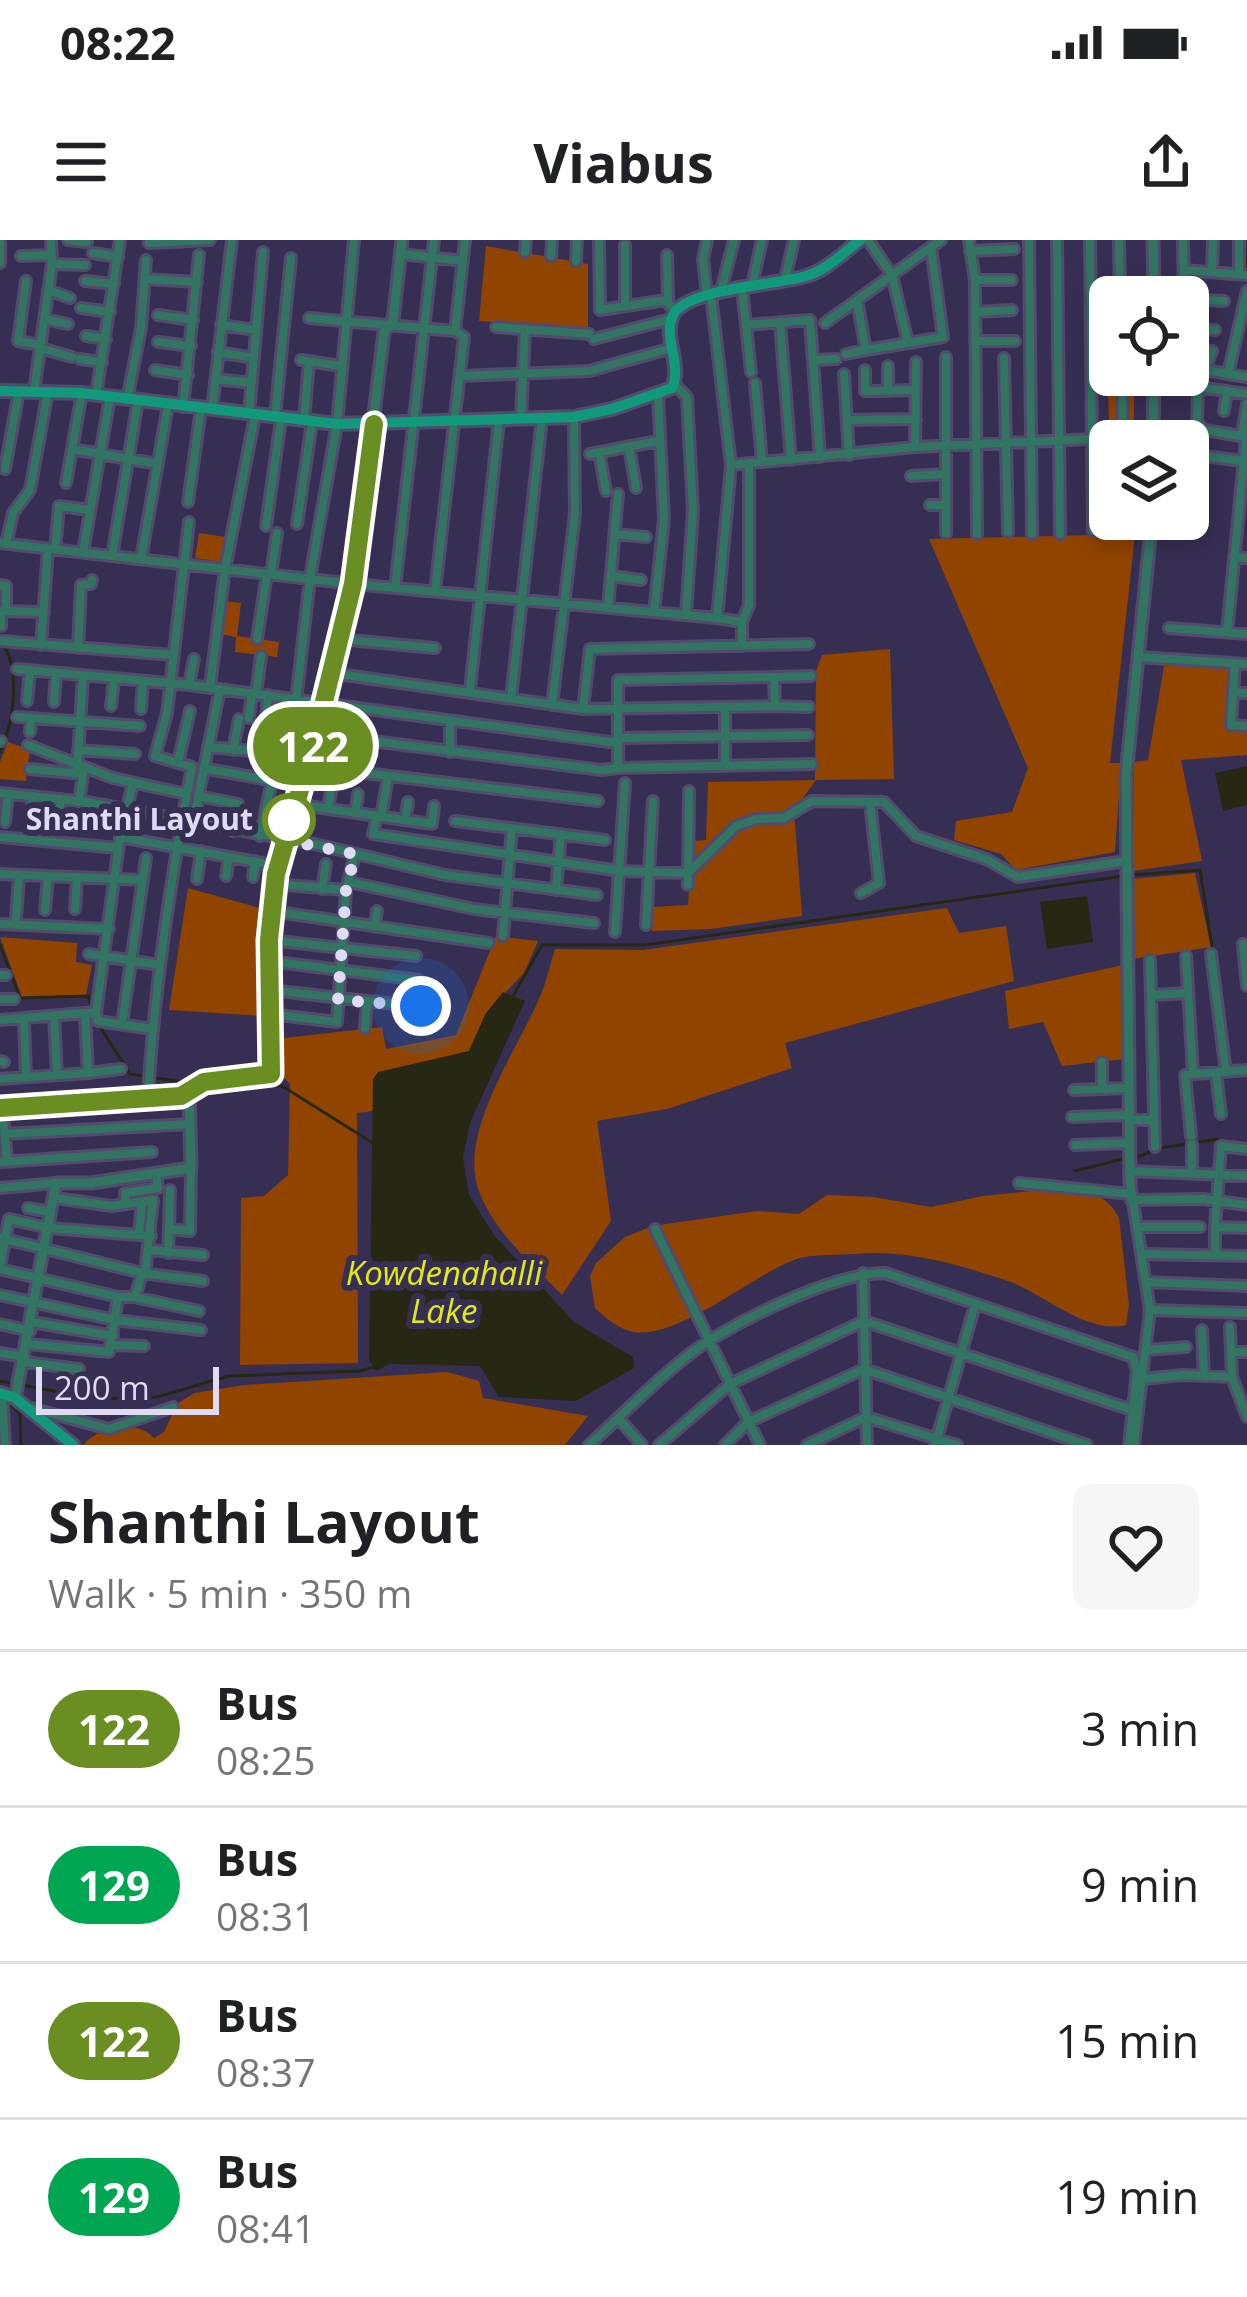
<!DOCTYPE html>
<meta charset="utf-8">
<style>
:root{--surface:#fff;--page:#f6f6f6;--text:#202124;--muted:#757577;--line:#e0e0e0}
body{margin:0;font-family:"Open Sans",sans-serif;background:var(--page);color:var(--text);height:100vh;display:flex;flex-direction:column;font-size:45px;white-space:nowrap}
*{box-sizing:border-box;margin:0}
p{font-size:39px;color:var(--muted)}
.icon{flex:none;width:66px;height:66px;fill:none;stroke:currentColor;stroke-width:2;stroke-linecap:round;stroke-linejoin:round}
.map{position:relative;height:1205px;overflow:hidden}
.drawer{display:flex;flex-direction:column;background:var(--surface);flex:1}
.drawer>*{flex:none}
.badge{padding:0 24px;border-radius:39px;font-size:42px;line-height:78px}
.controls{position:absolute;left:1089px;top:36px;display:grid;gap:24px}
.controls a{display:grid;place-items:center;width:120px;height:120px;border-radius:18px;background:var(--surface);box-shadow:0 6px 18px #0003;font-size:60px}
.scale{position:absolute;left:36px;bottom:30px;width:183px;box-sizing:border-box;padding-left:12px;border:6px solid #dfdbf3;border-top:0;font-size:33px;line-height:42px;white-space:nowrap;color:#dfdbf3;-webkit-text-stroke:9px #372f53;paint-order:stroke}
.you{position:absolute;width:60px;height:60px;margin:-30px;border:9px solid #fff;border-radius:50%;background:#1a73e8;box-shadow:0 0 0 18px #1a73e833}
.map>.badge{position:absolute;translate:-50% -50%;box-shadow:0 0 0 6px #fff}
.round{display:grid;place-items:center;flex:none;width:126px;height:126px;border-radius:18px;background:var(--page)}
.head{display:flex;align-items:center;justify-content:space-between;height:204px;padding:0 48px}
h1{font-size:57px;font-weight:700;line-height:90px}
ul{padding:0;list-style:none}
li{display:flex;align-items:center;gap:36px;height:156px;padding:0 48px;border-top:3px solid var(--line)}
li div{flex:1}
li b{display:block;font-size:45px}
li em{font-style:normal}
li .badge{min-width:132px;font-weight:700;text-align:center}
.status{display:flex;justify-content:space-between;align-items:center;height:84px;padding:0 60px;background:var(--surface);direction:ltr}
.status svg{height:33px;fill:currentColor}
header{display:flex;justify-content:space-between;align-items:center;height:156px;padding:0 48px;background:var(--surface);font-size:54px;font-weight:700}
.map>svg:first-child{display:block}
</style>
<div class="status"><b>08:22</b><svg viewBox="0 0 49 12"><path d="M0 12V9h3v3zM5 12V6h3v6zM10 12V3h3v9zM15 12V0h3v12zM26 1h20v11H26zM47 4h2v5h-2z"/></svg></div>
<header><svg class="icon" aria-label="menu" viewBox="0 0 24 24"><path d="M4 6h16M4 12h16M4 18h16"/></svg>Viabus<svg class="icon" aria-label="share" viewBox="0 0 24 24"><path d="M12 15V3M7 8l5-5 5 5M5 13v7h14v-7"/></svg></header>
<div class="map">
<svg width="1247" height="1205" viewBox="0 0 1247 1205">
<rect width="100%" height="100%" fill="#372f53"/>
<path fill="#904400" d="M486,6L588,24V89L479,81Z
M1108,151H1134V184L1149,185V201H1110V215Z
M199,293L226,297L222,322L195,318Z
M1135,294L1110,523H1121L1115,612L1016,630L1001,614L954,600L956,581L1012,572L1028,528L929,299Z
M224,361L241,363L237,396L279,402L277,417L235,412L236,397L220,394Z
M890,409L894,539L816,540L794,570L802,676L711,689L652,691L653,667L688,665L692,601L706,600L708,542L815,540L816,431L822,415Z
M1165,421L1233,426L1228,487L1247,489V515L1181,520L1202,621L1133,631L1134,522L1148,520Z
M8,502L30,510L26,541L0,539V522Z
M1195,633L1211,707L1133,719L1132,639Z
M188,648L267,670L266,776L169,770Z
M947,668L959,693L1006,686L1014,741L785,803L792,828L667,869L597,881L611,981L562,1055C532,1024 497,995 480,954C455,894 519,809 541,754C547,740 550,724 555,709L643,710Z
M496,696L538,701L524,733L486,773L469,811L373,840V871L357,873L358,1123L240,1125L241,958L264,956L288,935L290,844L276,829L275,799L382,787L386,809L456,795Z
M0,697L77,703L76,722L92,725L86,755L22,757Z
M1123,725L1125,819L1062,826L1043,782L1009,789L1005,751Z
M1041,950C1073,950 1102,945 1119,978L1129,1065L1126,1085C1087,1095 1043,1053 1008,1041C960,1025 906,1009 855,1014C838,1015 817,1014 800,1018C756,1031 681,1099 634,1092C618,1089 606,1078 595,1068L590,1036L596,1023L625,997L652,986L757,971L799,974L827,955L873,957L931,967L983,956Z
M447,1132L479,1141L483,1158L588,1176L565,1205H83C99,1186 137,1179 154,1198L164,1192L177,1164L194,1153L245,1145Z"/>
<path fill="#262814" d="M1247,526V565L1223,571L1215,533Z
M1087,656L1093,702L1047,709L1040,662Z
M503,752L525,761L470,883L463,918L469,955L494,995L574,1082L633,1117L634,1128L576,1161L499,1157L480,1126L390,1124L376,1131L369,1120L373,839L378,832L469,811L486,773Z"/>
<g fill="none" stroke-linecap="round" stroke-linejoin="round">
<path stroke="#262814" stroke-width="3" d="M1243,2L1247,29
M0,512C13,485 21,432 4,406
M1132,635L1200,630L1212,706
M0,705L20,758L88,756L94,772
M513,756L542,705H645L1123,636
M97,782L130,834L189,843
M228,845L282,846L376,905
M1135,918L1160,908L1218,899
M1075,931L1126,918
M0,1141L97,1159L157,1157L229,1136L360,1131L377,1126
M10,1146L9,1163L20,1174L21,1205"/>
<g stroke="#524b6d" stroke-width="14">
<path id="minor" d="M68,0L87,2
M149,0V3L210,0
M599,0L600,70L666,60L675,72
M707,0L703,19L707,55
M868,0L892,35L941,0
M969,0L975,40L977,294
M1029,0L1032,294
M1057,0L1060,294
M1090,0L1093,291
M1119,0L1120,57
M1183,0L1184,57
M0,3V23
M625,5V66
M970,11L1014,9
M525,12L526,0
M93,13L118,17
M401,14L463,21
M667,15L668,60
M21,16L52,15
M551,16L552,0
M576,21L577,0
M52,24L85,25
M1184,30L1247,35
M1212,31L1213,0
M1239,32V0
M145,39L197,42
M785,39L794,0
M975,40H1012
M26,41L18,101L40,105
M85,41L114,44
M752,45L762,0
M742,48L751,132
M1153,49L1184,50
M48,50L70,58
M721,51L734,0
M711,55L731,225L717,378
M1188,59L1224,61
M81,68L110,72
M975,72L1012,70
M158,75L193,80
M309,78L455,91L464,97L435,351
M44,79L68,84
M780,82L791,220
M825,83L892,35L908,103L866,110L857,60
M221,85L256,90
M746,85L810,80L820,217
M496,87L589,94
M1188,89L1215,90
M455,91L465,0
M86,96L106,99
M594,99L671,79
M975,101H1015
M158,102L191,106
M908,103L943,97L931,7
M40,108L72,117
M1188,108L1212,111L1198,147L1197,184L1205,190L1246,197
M218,112L254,118
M846,114L866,110
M1004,118L1008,292
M80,119L102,122
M301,120L341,126
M813,120L836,119
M155,130L188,135
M865,130V151L916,150
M1205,130L1247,137
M844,134L849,215
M1228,134L1247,51
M1122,135L1123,201
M461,136L589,131L672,108
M216,139L252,143
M755,143L762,222
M674,144L687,157L693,271L686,375
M1198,147L1247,154
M34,151L52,24L51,0
M888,151V126
M96,155L120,0
M127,160L141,88L146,20
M183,167L199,15
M212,169L232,0
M1224,171L1227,151
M249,173L263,12
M275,176L291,18
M521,179L525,89
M304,180L309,122
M847,180L916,179
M1242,195L1247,164
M629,207L636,248
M915,207L916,122
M72,209L158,224
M599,212L606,251
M590,214L658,201
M1188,214L1242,221
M731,225L915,207L1092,199
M5,229L19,151
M911,236L944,234
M66,243L82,153
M188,262L201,169
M930,265H945
M297,284L312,182
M266,286L281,179
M946,293V117
M615,294L646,297
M0,303L353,344L717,378L742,382V406
M6,304L13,273L30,250L48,151
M55,309L59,266L90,270
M83,312L110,157
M112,316L138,161
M1234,317L1247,318
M141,319L168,165
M271,334L277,293
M611,336L641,340
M0,345L6,346V371
M395,348L434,0
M608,368L618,254
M654,372L664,279L658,155
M742,382L749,365V223
M1,386V371L44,372
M1169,388L1247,394
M1227,392L1247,190
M257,399L267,334
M339,399L435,408
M2,401L172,415
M41,405L48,309
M78,408L81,345L91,344L92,340
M1139,417L1247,424
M17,429L189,445L617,503
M331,433L583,469L775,466
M774,437L618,440V528L812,524
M189,445L194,419
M210,447L225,329L255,176
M470,450L499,180
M1233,452L1235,424
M1247,453L1233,452L1231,485L1247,486
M256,454L261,416
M511,458L542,178
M27,461L30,431
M54,462L56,434
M552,465L575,274L574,177
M111,466L114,439
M809,467L775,466L774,437L811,436
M141,469L143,441
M583,469L590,409L809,404
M725,469V525
M17,477L140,486
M249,478L252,453
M30,492L31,479
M316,494L602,530L618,528
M617,498L808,495
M0,501H1
M28,505L113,538L186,554
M208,507L308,516
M78,510L135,514
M233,510L239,479
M263,512L268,455
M450,512V482
M290,514L310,338L337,184L354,0
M178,522L190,471
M307,526L598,561
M203,528L301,546
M30,529L83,534L79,562
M77,533L83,436
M0,553L87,562L319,605L445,635L597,655
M198,556L238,564L233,591
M295,564L432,584L434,566
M328,569L331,551
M355,573L358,554
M377,576L373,594L620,631L688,633L736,586L756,579L784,578L812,561L884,562L916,596L986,619L1018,637L1126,621
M381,577L388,537
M30,578L33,556
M85,579L87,562
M405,580L408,562
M455,581L605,600
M5,582L8,554
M193,583L220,449
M58,584L61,559
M260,596L272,541
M0,597L118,608
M120,597L278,626
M0,634L143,640
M226,636L229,617
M253,637L255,621
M197,639L201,611
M349,642L474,669L594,683
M274,644L346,650
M688,645L689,551
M322,649L326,624
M556,650L561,594
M861,653L879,643L870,562
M75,669L77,638
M45,670L48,636
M271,671L489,703
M16,679L19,635
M0,684L109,689
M375,685L377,671
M646,685L653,561
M615,692L625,543
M503,696L512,588
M269,700L416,716
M1243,704L1247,746
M89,714L160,725
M1211,714L1226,832
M1186,716L1193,834L1247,830
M1150,720L1155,907
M269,721L419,740
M0,735H6
M270,750L421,767
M1151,755L1188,753
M0,759H14
M96,772L120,597L133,543
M270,774L337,782L346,650L355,614
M54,776L57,834
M24,779L26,836
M0,780L96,772L98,781L152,789
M122,784L146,618
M365,788L367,763
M0,821L4,822
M1102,822V849
M88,833L121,829
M1216,834L1221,874
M0,839L88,833L85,774
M1074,850L1128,848
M148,858C154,746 171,636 192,527L155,516L167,473L189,282
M2,867L7,921
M0,868L186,854
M1072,877L1129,875
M1129,880H1154
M5,894L190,884
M1191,896L1185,835L1193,834
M1075,905L1129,903
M0,922L152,912
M1129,931L1247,936
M1192,932V904
M1019,943L1131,954
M1130,943L1150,1070L1134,1204
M0,948L56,943
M55,958L112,966L153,960L145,1034
M1131,960L1203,959L1247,965
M126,964L125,953L158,948L156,934
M28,968L51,972
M1137,987H1200
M1215,987L1221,906L1247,909
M169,989L170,950
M655,989L760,1205
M139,994L142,962
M0,998L5,999L9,979L49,988L151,996
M151,1010L203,1015
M168,1013L169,989L190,991L191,928
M1141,1014L1247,1016
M1215,1014V987L1247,988
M0,1027L5,999L142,1033L203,1041
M0,1029L118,1057
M863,1033L867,1205
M1146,1042L1247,1046
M0,1055L115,1080L201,1090
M135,1057L142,1033
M1150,1070L1247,1073
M32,1082L113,1096
M0,1084L30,1091
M1230,1087L1232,1137
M1202,1090L1204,1136
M28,1104L109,1112L118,1057H134L199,1071
M112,1105L144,1106
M1147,1110L1186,1107
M1231,1112H1247
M0,1113L25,1117
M24,1122L79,1129
M1143,1139L1182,1135L1232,1137L1247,1177
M2,1154L5,1205
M31,1168L109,1189L173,1167
M619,1179L642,1205
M589,1205C625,1173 671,1124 710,1100C753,1074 836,1033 885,1033L1133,1117L1137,1132L1129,1205
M659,1205L730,1144L864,1081L1132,1170
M725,1205L748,1182L864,1129L1087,1205
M807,1205L866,1177L957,1205
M935,1205L975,1065"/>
</g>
<g stroke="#524b6d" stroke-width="15">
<path id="tertiary" d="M1153,0L1154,57
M1153,201L1154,135
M1130,943L1126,535L1152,279
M15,1158L56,943H91L191,928L189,847L271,834L269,700L276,634L353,344L384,92L393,80L402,0"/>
</g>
<g stroke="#524b6d" stroke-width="16">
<path id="secondary" d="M0,151L82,153L337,184L574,177L612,169L672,148C683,125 662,97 673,75C687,48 778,45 806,36C827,30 843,13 860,0
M0,1153L15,1158L73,1205"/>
</g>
<use href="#minor" stroke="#317562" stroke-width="8"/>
<use href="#tertiary" stroke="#317562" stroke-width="9"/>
<use href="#secondary" stroke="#12987b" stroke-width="10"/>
</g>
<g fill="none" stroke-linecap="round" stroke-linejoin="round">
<g stroke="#fff" stroke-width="27">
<path id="line" d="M0,868L181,856L204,842L271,834L269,700L276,634L316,494L353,344L374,184"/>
</g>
<use href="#line" stroke="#6b8e23" stroke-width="18"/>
<path stroke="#dfdbf3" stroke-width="12" stroke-dasharray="0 21.6" d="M289,580L285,600L355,614L346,650L338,760L421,766"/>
</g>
<circle fill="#fff" stroke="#6b8e23" stroke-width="6" cx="289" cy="580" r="24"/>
<g text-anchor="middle" stroke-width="12" stroke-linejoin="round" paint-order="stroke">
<g font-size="30" font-weight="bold" fill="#dfdbf3" stroke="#372f53" text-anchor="end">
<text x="253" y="590">Shanthi Layout</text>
</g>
<g font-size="33" font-style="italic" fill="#e1ea12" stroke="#372f53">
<text x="444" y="1045">Kowdenahalli<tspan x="444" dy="38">Lake</tspan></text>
</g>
</g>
</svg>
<div class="controls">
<a><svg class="icon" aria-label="locate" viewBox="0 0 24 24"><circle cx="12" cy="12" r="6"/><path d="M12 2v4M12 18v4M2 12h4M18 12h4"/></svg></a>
<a><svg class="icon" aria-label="layers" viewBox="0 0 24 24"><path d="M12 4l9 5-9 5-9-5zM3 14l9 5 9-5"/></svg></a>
</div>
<div class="scale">200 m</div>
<div class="you" style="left:421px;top:766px"></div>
<b class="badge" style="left:313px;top:506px;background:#6b8e23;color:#fff">122</b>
</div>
<section class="drawer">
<div class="head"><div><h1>Shanthi Layout</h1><p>Walk · 5 min · 350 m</p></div><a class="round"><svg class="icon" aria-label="heart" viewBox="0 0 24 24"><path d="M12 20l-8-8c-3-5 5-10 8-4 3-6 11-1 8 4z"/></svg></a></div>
<ul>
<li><span class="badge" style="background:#6b8e23;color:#fff">122</span><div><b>Bus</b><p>08:25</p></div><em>3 min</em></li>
<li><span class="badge" style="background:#00a651;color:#fff">129</span><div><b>Bus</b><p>08:31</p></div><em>9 min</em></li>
<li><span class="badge" style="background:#6b8e23;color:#fff">122</span><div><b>Bus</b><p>08:37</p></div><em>15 min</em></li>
<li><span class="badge" style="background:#00a651;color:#fff">129</span><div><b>Bus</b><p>08:41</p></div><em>19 min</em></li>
</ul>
</section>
